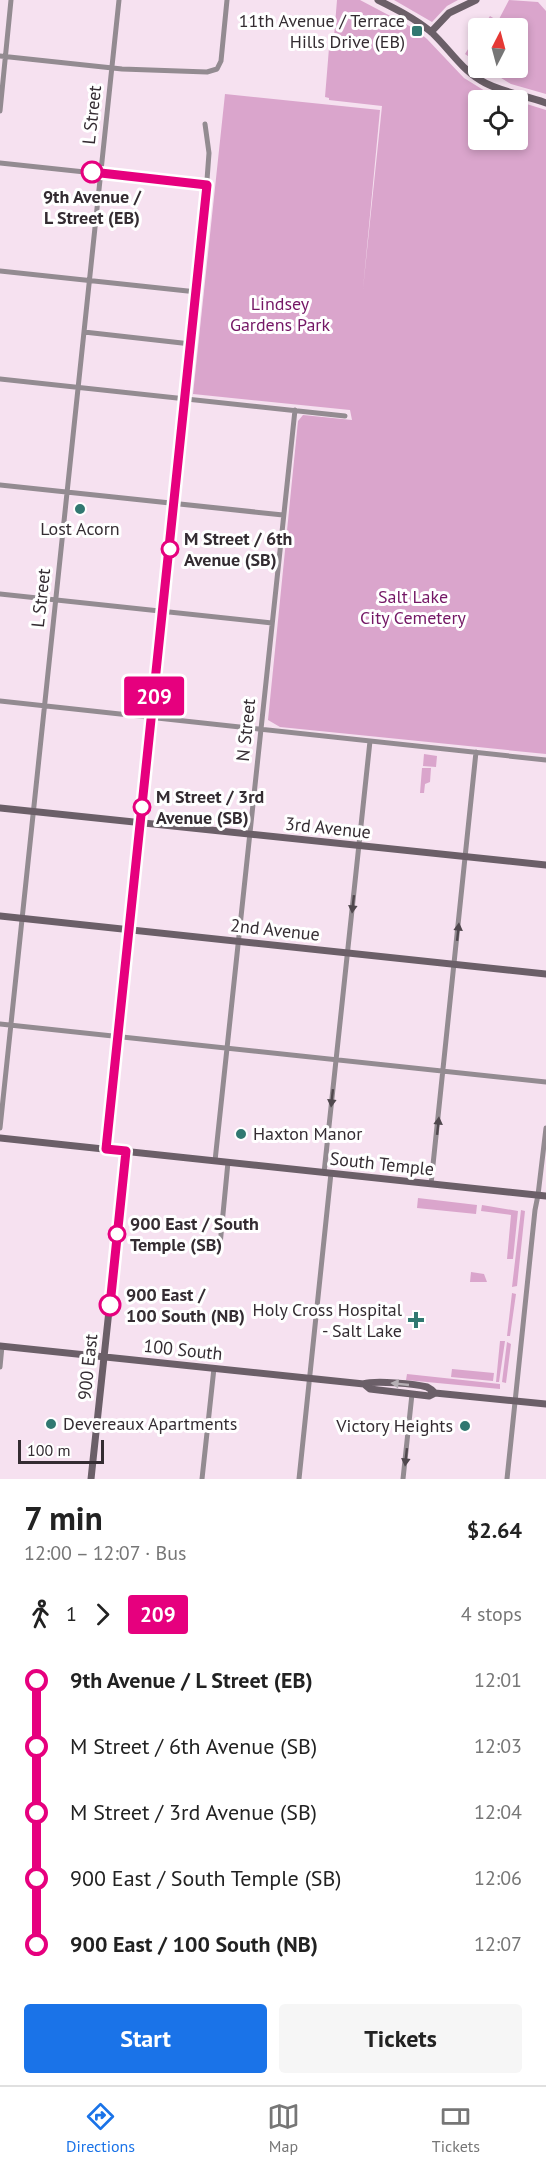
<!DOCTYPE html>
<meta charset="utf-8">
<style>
:root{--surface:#fff;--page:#f6f6f6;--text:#222;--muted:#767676;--line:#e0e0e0;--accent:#1a73e8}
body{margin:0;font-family:"PT Sans",sans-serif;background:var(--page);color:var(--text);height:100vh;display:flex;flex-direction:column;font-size:22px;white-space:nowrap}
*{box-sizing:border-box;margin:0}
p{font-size:20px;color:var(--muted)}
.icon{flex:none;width:33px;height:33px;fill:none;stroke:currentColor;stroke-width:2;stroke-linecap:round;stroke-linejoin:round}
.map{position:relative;height:1479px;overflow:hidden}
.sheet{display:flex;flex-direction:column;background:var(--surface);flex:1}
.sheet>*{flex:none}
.badge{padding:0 12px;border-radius:4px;font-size:21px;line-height:39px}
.needle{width:39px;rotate:6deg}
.controls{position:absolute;left:468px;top:18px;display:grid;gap:12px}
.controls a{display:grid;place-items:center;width:60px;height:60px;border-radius:6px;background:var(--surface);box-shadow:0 3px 9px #0003;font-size:30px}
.scale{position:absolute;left:18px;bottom:15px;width:86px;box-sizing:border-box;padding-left:6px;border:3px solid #342c32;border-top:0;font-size:16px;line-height:21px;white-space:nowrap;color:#342c32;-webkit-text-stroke:4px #fff;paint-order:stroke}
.map>.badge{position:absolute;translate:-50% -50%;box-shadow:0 0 0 3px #fff}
.legs{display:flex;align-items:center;gap:9px;height:66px;padding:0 24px;font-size:20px}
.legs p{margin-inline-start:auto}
.overview{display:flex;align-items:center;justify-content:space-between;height:102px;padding:0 24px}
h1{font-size:33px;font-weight:700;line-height:45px}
.action{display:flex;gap:12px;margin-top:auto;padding:12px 24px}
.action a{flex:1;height:69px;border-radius:6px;background:var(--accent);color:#fff;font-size:24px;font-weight:700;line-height:69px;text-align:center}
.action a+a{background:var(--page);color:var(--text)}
ul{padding:0 24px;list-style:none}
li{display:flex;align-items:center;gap:21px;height:66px;font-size:22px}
li i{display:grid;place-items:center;width:9px;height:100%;margin:0 8px;background:currentColor}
li i::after{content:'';width:15px;height:15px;margin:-8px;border:4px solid;border-radius:50%;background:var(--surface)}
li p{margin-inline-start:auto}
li:first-child i{background:linear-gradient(#0000 50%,currentColor 0)}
li:last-child i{background:linear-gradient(currentColor 50%,#0000 0)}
.dock{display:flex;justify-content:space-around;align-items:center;height:84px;border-top:2px solid var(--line);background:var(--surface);font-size:16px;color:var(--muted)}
.dock a{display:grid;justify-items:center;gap:3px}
.dock .selected{color:var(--accent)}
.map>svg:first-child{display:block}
</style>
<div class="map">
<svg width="546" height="1479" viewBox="0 0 546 1479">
<rect width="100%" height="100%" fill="#f6e1f0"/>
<path fill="#daa5cc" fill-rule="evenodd" d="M337,0H360L415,29L427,39L464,78L485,91L546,110V754L280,727L268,720L298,421L303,415L352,420L350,410L193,394L225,94L380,110L363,289L382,106L329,100V98L325,97L329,48L334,37ZM478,100H518V140H478Z
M394,0H458L447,6L432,22Z
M509,0L538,2L546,11V94L511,84L485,68H518V28H482L490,16L498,21Z
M478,33V63L465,54Z
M424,754L437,756L436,767L423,766Z
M422,768H431L430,782L425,784L424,793H420Z
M418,1198L477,1205L476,1214L417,1208Z
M482,1205L518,1211L513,1259H507L511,1215L481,1211Z
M521,1210L525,1211L517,1286L512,1287Z
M471,1272L484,1274L487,1282H470Z
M512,1293L516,1294L510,1336H507Z
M500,1341H505L499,1382H496Z
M507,1342L511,1344L506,1383L502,1382Z
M452,1369L494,1373L493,1381L451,1377Z
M407,1374L500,1384V1389L406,1380Z"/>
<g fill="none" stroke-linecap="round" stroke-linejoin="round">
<path stroke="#938b91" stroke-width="5" d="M0,56L122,69L207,72L217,69L221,61L227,0
M0,111L11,0
M0,163L207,185
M0,271L197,292
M84,332L191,344
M0,379L345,416
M0,485L283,515
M0,594L272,623
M0,701L546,760
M0,1024L546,1082
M0,1128L119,0
M107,1149L202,247L209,153L205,124
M215,1161L295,410
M324,1173L370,741
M431,1184L476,752
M220,1245L228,1162
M0,1367L2,1346
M202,1479L214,1368
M299,1479L331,1173
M403,1479L412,1394
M507,1479L535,1210L538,1195L546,1128"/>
<path stroke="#6b5f68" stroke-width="7" d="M378,0C396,9 414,18 430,31C447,46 460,68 480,80C499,92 525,95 546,103
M431,32L449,13L476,0
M0,808L546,865
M0,916L546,974
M0,1138L546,1196
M0,1346L364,1384C374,1380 416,1384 427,1387C431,1389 432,1390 435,1393
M364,1384L370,1389L429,1396L435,1393L546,1404
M91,1479L126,1151"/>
</g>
<defs><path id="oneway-solid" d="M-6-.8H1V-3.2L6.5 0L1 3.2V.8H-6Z" transform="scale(1.5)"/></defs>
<g fill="#50484e">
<use href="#oneway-solid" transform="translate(353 904) rotate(96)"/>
<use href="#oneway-solid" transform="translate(458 932) rotate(-84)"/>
<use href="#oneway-solid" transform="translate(332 1098) rotate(96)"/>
<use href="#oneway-solid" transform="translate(438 1126) rotate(-84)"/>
<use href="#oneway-solid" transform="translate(406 1457) rotate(96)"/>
</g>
<use fill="#b5afb4" href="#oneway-solid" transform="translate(400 1384) rotate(-174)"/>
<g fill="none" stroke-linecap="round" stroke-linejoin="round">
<g stroke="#fff" stroke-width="14">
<path id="line-1" d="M92,172L207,185L106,1149L126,1151L110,1305"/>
</g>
<use href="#line-1" stroke="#e6007e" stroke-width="9"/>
</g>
<g fill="#317871" stroke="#fff" stroke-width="2">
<rect x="411" y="25" width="12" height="12" rx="3"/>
<circle cx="80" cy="509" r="6"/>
<circle cx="241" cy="1134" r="6"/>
<path d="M413 1311h6v6h6v6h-6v6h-6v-6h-6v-6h6z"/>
<circle cx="51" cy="1424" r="6"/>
<circle cx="465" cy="1426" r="6"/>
</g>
<g fill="#fff" stroke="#e6007e" stroke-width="3">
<circle cx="92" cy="172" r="10"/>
<circle cx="170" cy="549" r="8"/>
<circle cx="142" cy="807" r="8"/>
<circle cx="117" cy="1234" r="8"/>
<circle cx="110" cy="1305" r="10"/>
</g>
<g text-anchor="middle" stroke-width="6" stroke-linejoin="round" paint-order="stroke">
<g font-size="18" fill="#342c32" stroke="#fff" text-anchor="end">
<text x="405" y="27">11th Avenue / Terrace<tspan x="405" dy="21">Hills Drive (EB)</tspan></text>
<text x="80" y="535" text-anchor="middle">Lost Acorn</text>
<text x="253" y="1140" text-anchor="start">Haxton Manor</text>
<text x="402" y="1316">Holy Cross Hospital<tspan x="402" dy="21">- Salt Lake</tspan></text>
<text x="63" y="1430" text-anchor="start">Devereaux Apartments</text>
<text x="453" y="1432">Victory Heights</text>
</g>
<g font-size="18" fill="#342c32" stroke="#fff">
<text transform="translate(92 115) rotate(-84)" y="6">L Street</text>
<text transform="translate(41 598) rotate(-84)" y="6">L Street</text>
<text transform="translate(246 730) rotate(-84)" y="6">N Street</text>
<text transform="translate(328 828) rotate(6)" y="6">3rd Avenue</text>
<text transform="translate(275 930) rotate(6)" y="6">2nd Avenue</text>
<text transform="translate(382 1164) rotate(6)" y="6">South Temple</text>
<text transform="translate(183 1350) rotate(6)" y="6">100 South</text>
<text transform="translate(88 1367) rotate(-84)" y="6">900 East</text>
</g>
<g font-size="18" font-weight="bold" fill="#342c32" stroke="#fff" text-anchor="start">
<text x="92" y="203" text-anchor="middle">9th Avenue /<tspan x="92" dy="21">L Street (EB)</tspan></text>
<text x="184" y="545">M Street / 6th<tspan x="184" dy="21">Avenue (SB)</tspan></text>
<text x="156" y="803">M Street / 3rd<tspan x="156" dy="21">Avenue (SB)</tspan></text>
<text x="130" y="1230">900 East / South<tspan x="130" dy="21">Temple (SB)</tspan></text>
<text x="126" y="1301">900 East /<tspan x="126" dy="21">100 South (NB)</tspan></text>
</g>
<g font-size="18" fill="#741765" stroke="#fff">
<text x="280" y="310">Lindsey<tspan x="280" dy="21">Gardens Park</tspan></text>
<text x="413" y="603">Salt Lake<tspan x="413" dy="21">City Cemetery</tspan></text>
</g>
</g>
</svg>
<div class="controls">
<a><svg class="needle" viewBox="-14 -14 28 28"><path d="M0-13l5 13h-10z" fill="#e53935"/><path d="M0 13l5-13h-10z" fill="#767676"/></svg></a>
<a><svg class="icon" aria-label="locate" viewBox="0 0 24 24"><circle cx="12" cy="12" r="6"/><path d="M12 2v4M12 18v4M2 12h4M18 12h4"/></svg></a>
</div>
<div class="scale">100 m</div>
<b class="badge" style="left:154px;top:696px;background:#e6007e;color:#fff">209</b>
</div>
<section class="sheet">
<div class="overview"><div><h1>7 min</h1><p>12:00 – 12:07 · Bus</p></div><b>$2.64</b></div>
<div class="legs"><svg class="icon" aria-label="walk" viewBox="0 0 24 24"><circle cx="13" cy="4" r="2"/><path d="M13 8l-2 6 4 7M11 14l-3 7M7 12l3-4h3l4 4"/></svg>1<svg class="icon" aria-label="forward" viewBox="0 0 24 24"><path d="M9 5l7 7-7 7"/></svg><b class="badge" style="background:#e6007e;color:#fff">209</b><p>4 stops</p></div>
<ul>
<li><i style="color:#e6007e"></i><b>9th Avenue / L Street (EB)</b><p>12:01</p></li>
<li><i style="color:#e6007e"></i><span>M Street / 6th Avenue (SB)</span><p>12:03</p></li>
<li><i style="color:#e6007e"></i><span>M Street / 3rd Avenue (SB)</span><p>12:04</p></li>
<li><i style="color:#e6007e"></i><span>900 East / South Temple (SB)</span><p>12:06</p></li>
<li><i style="color:#e6007e"></i><b>900 East / 100 South (NB)</b><p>12:07</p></li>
</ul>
<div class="action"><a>Start</a><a>Tickets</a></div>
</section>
<nav class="dock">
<a class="selected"><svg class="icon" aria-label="directions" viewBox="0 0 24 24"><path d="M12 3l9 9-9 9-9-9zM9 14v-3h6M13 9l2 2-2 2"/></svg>Directions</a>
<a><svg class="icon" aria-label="map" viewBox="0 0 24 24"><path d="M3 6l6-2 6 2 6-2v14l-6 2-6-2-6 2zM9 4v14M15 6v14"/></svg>Map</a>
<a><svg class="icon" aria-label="tickets" viewBox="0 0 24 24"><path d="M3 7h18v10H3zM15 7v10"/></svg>Tickets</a>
</nav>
